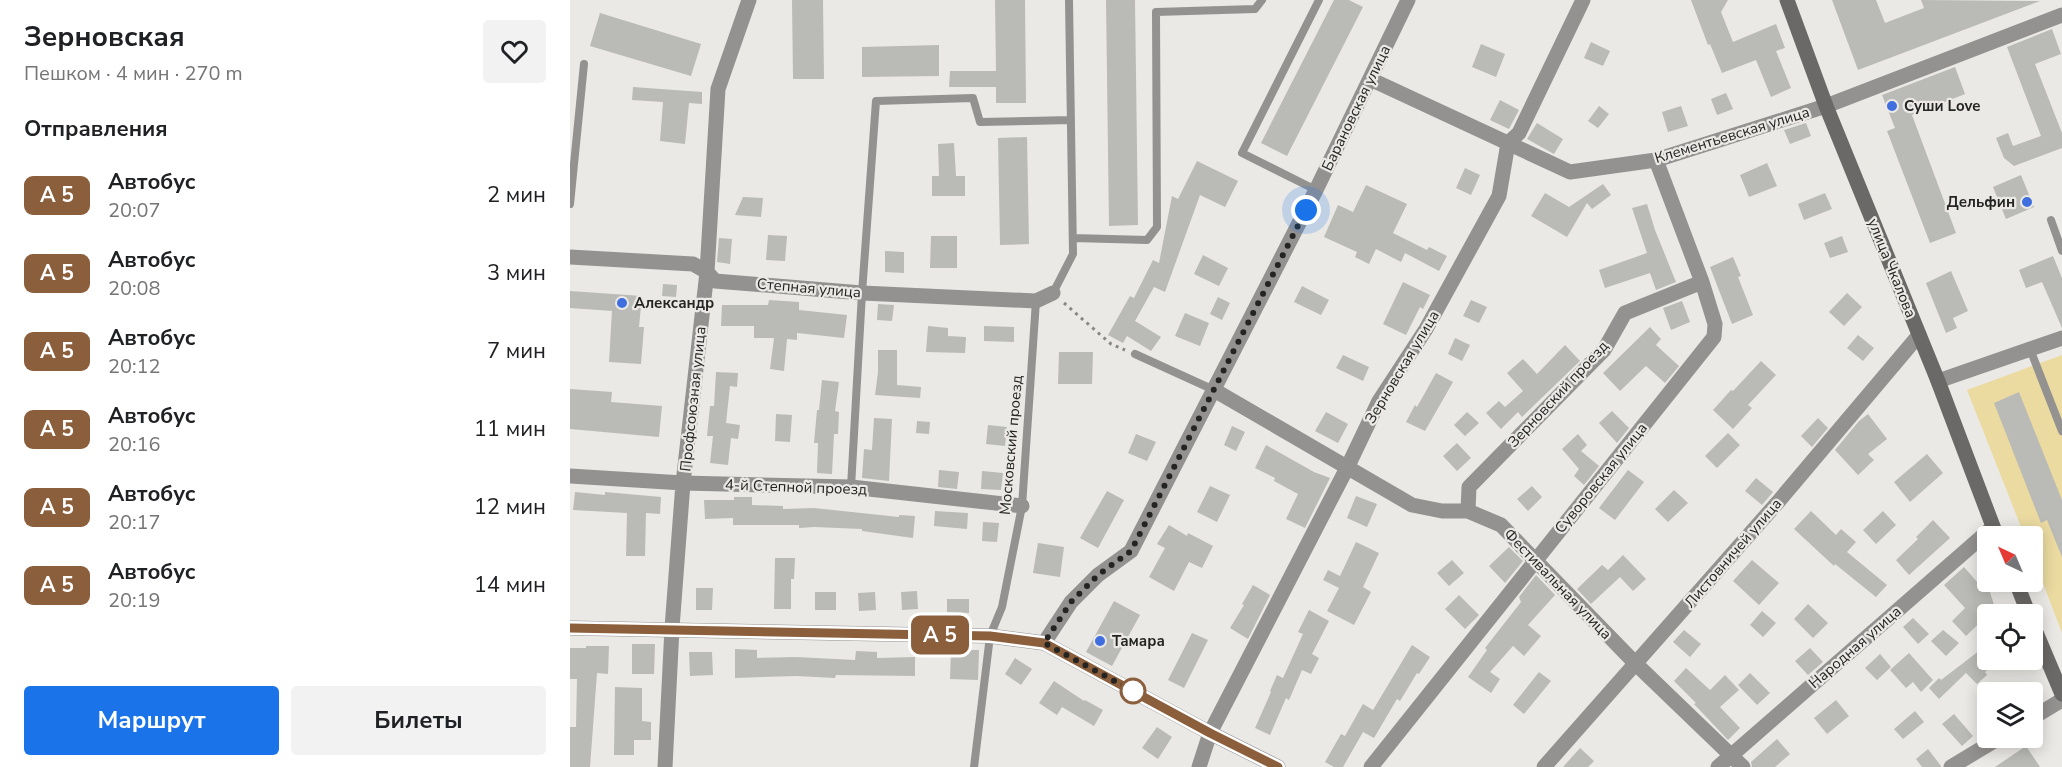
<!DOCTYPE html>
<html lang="ru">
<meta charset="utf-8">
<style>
:root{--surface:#fff;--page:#f2f2f2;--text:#202124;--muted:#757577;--accent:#1a73e8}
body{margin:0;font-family:"Nunito Sans",sans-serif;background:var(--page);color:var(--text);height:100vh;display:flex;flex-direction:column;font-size:22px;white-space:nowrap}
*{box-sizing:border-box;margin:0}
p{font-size:20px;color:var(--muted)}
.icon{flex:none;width:33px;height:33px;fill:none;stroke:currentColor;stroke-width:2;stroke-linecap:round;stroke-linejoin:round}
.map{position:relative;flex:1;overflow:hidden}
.panel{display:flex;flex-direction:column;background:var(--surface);width:570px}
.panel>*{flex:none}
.badge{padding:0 12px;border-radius:9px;font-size:21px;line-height:39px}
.needle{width:39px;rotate:316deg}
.controls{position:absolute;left:1407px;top:526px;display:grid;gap:12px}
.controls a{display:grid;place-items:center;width:66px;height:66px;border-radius:6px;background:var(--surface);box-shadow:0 3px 15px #0003;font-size:30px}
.you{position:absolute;width:30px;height:30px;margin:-15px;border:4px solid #fff;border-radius:50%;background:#1a73e8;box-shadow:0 0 0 9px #1a73e833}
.map>.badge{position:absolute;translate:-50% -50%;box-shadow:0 0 0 3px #fff}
h2{padding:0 24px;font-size:22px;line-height:54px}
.round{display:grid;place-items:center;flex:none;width:63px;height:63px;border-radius:6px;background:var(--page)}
.summary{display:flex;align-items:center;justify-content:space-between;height:102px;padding:0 24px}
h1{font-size:28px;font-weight:700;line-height:45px}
.primary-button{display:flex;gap:12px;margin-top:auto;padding:12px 24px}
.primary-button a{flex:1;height:69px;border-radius:6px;background:var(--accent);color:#fff;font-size:24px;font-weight:700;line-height:69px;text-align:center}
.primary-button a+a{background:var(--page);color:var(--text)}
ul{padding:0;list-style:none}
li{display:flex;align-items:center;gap:18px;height:78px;padding:0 24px}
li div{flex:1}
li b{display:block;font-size:22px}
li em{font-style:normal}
li .badge{min-width:66px;font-weight:700;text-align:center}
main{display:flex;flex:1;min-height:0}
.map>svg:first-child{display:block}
</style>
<main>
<section class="panel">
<div class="summary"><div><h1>Зерновская</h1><p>Пешком · 4 мин · 270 m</p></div><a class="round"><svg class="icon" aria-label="heart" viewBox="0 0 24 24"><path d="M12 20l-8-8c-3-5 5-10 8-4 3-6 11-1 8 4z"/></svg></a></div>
<h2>Отправления</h2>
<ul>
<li><span class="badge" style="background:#8b5e3c;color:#fff">A 5</span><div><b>Автобус</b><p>20:07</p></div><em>2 мин</em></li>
<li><span class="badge" style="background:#8b5e3c;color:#fff">A 5</span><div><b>Автобус</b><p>20:08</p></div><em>3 мин</em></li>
<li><span class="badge" style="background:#8b5e3c;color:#fff">A 5</span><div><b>Автобус</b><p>20:12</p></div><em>7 мин</em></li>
<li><span class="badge" style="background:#8b5e3c;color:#fff">A 5</span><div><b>Автобус</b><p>20:16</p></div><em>11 мин</em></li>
<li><span class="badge" style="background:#8b5e3c;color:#fff">A 5</span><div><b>Автобус</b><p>20:17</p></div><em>12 мин</em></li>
<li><span class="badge" style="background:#8b5e3c;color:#fff">A 5</span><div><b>Автобус</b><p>20:19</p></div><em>14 мин</em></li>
</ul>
<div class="primary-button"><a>Маршрут</a><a>Билеты</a></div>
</section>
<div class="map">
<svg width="1492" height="767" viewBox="0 0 1492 767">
<rect width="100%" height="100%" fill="#eae9e6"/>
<path fill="#ebdba1" d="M1492,355V633L1463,557L1462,537H1455L1397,390Z"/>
<path fill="#babab6" d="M222,0H253L254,79H223Z
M425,0H455L456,103H426V87H379L380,71H426Z
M536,0H565L568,225L539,226Z
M764,0H779L793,7L717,156L691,143Z
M1121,0H1158L1151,12L1163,42L1206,24L1215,48L1206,51L1221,88L1201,97L1186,60L1152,73L1140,44L1138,45Z
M1262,0H1306L1315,23L1354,8L1351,0L1470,1L1288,70Z
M30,13L131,44L121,76L20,46Z
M1482,29L1491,54L1465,64L1492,133V148L1444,166L1434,158L1426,138L1438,133L1443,146L1471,136L1437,47Z
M1021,42L1040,51L1033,66L1014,58Z
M911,44L935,54L926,77L902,67Z
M369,45V76L292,77V47Z
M1385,67L1395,94L1342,115L1386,233L1360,243L1317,131L1325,128L1312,95Z
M63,87L132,92V104L119,103L115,144L90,141L93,102L62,100Z
M1156,93L1163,109L1147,115L1141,99Z
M930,100L949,110L939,129L920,120Z
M1029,106L1039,114L1028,128L1018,121Z
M1111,106L1118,126L1098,132L1092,112Z
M967,123L993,139L984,154L957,139Z
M1236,123L1241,136L1220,144L1214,130Z
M457,137L459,244L430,245L428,138Z
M384,143L386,176H395V196H362V176H369L368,144Z
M627,161L668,181L655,207L630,195L595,292L584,287L565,321L591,337L581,351L557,336L553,343L538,335L560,296L564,298L583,260L589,263L602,196L608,199Z
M1197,163L1207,186L1179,197L1170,175Z
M895,168L910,175L901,195L886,188Z
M1451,175L1464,207L1436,219L1423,187Z
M1033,184L1041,195L1022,209L1017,203L997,237L961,216L975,193L999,207Z
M796,185L837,204L823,233L857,250L859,247L877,256L869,271L835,253L831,262L806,249L799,264L785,257L787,252L754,237L768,205L783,212Z
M1255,193L1262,209L1234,220L1228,204Z
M173,197L193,198L191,217L165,215Z
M1077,204L1085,230L1106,282L1086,290L1080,273L1035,288L1029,270L1077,253L1062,208Z
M198,235L217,236L215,261L196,260Z
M361,236H387V268H360Z
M1272,236L1278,252L1260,258L1254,243Z
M149,238L162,239L160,264L147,262Z
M315,251L334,252V273L315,272Z
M633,255L658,268L649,286L624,274Z
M1483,256L1492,278V328L1472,282L1456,288L1449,270Z
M1163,257L1171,276L1168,277L1183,315L1162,324L1140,267Z
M1381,271L1398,311L1383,318L1387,328L1376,333L1356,283Z
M833,282L860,295L853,309L850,307L836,335L813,324Z
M93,284L107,285L106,297L92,296Z
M732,286L759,300L751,315L724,302Z
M0,291L72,296L69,327H74L71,364L39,362L42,311L0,308Z
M1277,293L1292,307L1274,326L1259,312Z
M648,297L660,303L652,320L640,314Z
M199,300L229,302V310L277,315L274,338L227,333V340L217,339L214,371L200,369L204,338H184V326H151L152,305H198Z
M901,300L917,307L909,323L893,316Z
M1112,301L1120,322L1101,330L1093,308Z
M308,304L324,305L322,321L307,320Z
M615,313L639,323L630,346L605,336Z
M358,326L378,328V336L396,337L395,353L356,352Z
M414,326L444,327V342L414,341Z
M1080,327L1091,339L1086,345L1109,366L1095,383L1076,366L1050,391L1033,373Z
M1288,335L1304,348L1293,361L1277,348Z
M885,338L900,345L892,361L878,354Z
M995,345L1010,361L952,417L948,412L931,429L916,413L929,401L935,407L953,391L937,373L953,359L967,374Z
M308,350H327V385L351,387L350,398L305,395L308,372Z
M489,352H523L522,384H488Z
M773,355L799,367L793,381L766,368Z
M1191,361L1206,375L1178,405L1182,408L1163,429L1143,410L1161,390L1163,391Z
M146,372L168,373L167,387L160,386L156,423L170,425L168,439L161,438L158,465L140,463L143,436H137L140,406H144Z
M866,373L883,382L855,431L836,422L845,405L847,407Z
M252,380L269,382L265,411L269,412L268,434H264L262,474L247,473L248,443H244L247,410H249Z
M0,389L42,392L41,402L92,406L89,437L0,429Z
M1449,392L1492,500V557L1477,520L1471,523L1424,403Z
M1042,411L1059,428L1047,443L1029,423Z
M756,412L778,424L768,443L745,431Z
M897,412L909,423L895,436L884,425Z
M206,414L222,415L220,442L205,441Z
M1298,414L1317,439L1298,454L1304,460L1288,475L1265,450L1289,421Z
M304,418L322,419L319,481L292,478L294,449L302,450Z
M1248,418L1258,428L1242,447L1231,436Z
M347,421L360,422L359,434L346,433Z
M418,425L437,427L435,446L416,444Z
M662,426L675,432L666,451L654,445Z
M1158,433L1170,445L1147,468L1135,456Z
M566,434L586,442L577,461L558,453Z
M1008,434L1017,445L1011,451L1029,466L1014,485L1004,476L1009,469L992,449Z
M887,443L901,458L887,471L873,456Z
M696,445L744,472L760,478L735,528L716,519L728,494L704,481L705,478L685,468Z
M1357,454L1373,473L1340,502L1324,482Z
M369,470L389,472L387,489L368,487Z
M1058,470L1074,482L1045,520L1029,508Z
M412,471L433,473L431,490L411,489Z
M1186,478L1203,492L1192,505L1175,491Z
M640,486L660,495L647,522L627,512Z
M962,486L972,497L958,511L947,499Z
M1104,490L1118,503L1098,522L1085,509Z
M537,491L554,500L528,548L510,538Z
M5,492L35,495V492L91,497L90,514L76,513L75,556H56L57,513L3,510Z
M786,496L807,504L797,527L777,518Z
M164,497H182V505L213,506V509L244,508L329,517V515L345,516L343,538L292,531V529L244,527L229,528V525H163V518L135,519L134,500H164Z
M365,511L398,513L397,529L364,526Z
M1241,511L1266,535L1271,529L1286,542L1277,552L1317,585L1306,597L1265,564L1264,566L1224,529Z
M1313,511L1326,525L1306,544L1293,530Z
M1363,520L1380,538L1339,575L1326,560L1348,539L1346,537Z
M413,522L429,523L427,542L412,541Z
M599,525L617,536L618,533L643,546L632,568L619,562L604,591L579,577L595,548L587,544Z
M786,542L809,553L793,587L801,592L784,625L757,611L769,588L753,580L758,570L770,576Z
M468,543L494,547L490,577L463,573Z
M939,547L953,561L935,583L919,566Z
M1053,555L1076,579L1063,591L1050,577L1021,604L1007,589L1032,565L1038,570Z
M205,558H225L224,579H221V609H204Z
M882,560L894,573L879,586L867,573Z
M1182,560L1209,583L1189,605L1163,581Z
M1394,567L1415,591L1419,589L1425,608L1396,636L1382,621L1395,608L1374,585Z
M966,575L985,595L958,625L971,636L954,656L943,646L920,672L930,679L921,693L898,677L917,650L915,648L951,602L949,597Z
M683,585L700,595L678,639L660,628L674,605L672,604Z
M126,588H143L142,610H126Z
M347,591L348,609L332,610L331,592Z
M245,592H266V610H245Z
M305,592L306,610L289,611L288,593Z
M889,595L909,615L895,629L875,609Z
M377,599H399V613L377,612Z
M544,601L570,615L542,666L516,652Z
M1238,604L1258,623L1243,638L1224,619Z
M739,610L759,621L742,654L749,658L741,674L732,670L719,700L716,698L700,735L685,728L701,692L700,691L707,675L713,678L733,634L728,632Z
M1192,611L1206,623L1193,637L1180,625Z
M1343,618L1359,634L1348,644L1333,627Z
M1114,630L1131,644L1120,657L1103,642Z
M1373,630L1389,643L1376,656L1361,641Z
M622,633L638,640L614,688L598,680Z
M62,644H85L84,674H62Z
M1418,644V660H1430L1415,672L1417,675L1407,684L1396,673L1369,699L1359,688L1369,678L1371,680Z
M842,645L860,657L849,674L847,673L830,701L827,699L804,738L793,732L773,767H764L755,762L771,734L775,736L793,704L803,710Z
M16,646H39L38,674L27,673L20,767H0V727H6L7,679H0V648H16Z
M1240,648L1253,662L1238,675L1225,661Z
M165,649L187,650V658L226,657L285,660L286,651L307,652V658L345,657V676L266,675L265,678L226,676L165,678Z
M381,650H409L408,680L380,679Z
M119,652H142L143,675L120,676Z
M1339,653L1363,680L1351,692L1343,682L1336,688L1320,670Z
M1310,654L1321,667L1307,680L1295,668Z
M445,658L462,669L451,685L435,674Z
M1116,668L1140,690L1155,675L1169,690L1150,707L1170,728L1158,740L1124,704L1126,703L1104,681Z
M969,672L981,681L954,714L943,705Z
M1180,673L1200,693L1187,705L1168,685Z
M484,681L514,701L515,700L533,710L524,726L492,707L487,715L469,703Z
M45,687L72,688V721L81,722V740H64V755H44Z
M1266,700L1279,716L1257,734L1244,718Z
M1345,711L1354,722L1333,739L1324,729Z
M1384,714L1403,736L1392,746L1372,724Z
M587,727L602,737L588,759L572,748Z
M1207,739L1220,754L1205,767H1182L1181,762Z
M1456,746L1470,767H1425Z
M1010,748L1024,761L1018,767H993Z
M1358,749L1371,766V767H1352L1346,759Z"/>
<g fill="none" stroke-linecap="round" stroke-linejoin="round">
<path stroke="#888885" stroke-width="3" stroke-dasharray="3 4.5" stroke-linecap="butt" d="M494,303L541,344L555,350"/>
<path stroke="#939291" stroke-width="8" d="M746,190L672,153L749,0
M0,204L14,64
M1481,220L1492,251
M503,238L577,240L587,227L586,12L685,9L692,0
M483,293L503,254L499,0
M1460,349L1492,431
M565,354L644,390
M281,487L292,293L306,101L403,98L410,122L501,120
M404,767L420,636L432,607L452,506L466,301"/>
<path stroke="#939291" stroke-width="15" d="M800,79L1000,172L1086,160L1256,106L1492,15
M0,257L123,264L137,272L145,281L292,293L466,301L483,293
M1368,381L1492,338
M644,390L842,505L872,511H898L931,525L1066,664L1173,767
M0,476L113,483L281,487L452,506
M898,511L899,487L1034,350L1055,313L1132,282
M474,643L501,602L528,575L561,551L746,190L838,0
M1462,718L1492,700
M95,767L102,628L113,483L137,272L148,89L179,0
M629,767L640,733L778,466L809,401L856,329L929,196L938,143L949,133L1013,0
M801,767L1144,337L1145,324L1132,282L1086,160
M974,767L1208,502L1349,335
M1148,767L1423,527
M1381,767L1429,738"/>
<path stroke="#939291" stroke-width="15" d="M0,628L420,636L474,643L640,733L708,767"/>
<path stroke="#6a6967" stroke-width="15" d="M1217,0L1256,106L1368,381L1427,537
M1446,582L1459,615
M1462,623L1492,694"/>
</g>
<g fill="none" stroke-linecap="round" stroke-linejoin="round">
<g stroke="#fff" stroke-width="14">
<path id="line" d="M0,628L420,636L474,643L640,733L708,767"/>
</g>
<use href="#line" stroke="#8b5e3c" stroke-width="9"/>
<path stroke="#242422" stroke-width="6" stroke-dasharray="0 10.8" d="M563,691L474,643L501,602L528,575L561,551L736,210"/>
</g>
<g fill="#3f6edf" stroke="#eae9e6" stroke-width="2">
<circle cx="1322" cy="106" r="6"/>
<circle cx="1457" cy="202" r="6"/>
<circle cx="52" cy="303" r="6"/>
<circle cx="530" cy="641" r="6"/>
</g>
<circle fill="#fff" stroke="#8b5e3c" stroke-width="3" cx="563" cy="691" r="12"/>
<g text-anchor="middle" stroke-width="4.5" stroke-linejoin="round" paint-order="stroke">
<g font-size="15" font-weight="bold" fill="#242422" stroke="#eae9e6" text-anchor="start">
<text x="1334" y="111">Суши Love</text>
<text x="1445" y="207" text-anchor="end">Дельфин</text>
<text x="64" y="308">Александр</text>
<text x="542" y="646">Тамара</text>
</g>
<g font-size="15" fill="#242422" stroke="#eae9e6">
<text transform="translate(786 108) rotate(-64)" y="5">Барановская улица</text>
<text transform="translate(1162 135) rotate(-17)" y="5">Клементьевская улица</text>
<text transform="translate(1322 268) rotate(68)" y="5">улица Чкалова</text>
<text transform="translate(239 288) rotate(5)" y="5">Степная улица</text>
<text transform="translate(832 367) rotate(-59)" y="5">Зерновская улица</text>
<text transform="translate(988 394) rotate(-47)" y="5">Зерновский проезд</text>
<text transform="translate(123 399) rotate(-84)" y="5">Профсоюзная улица</text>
<text transform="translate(441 445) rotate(-85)" y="5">Московский проезд</text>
<text transform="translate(1031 478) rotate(-51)" y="5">Суворовская улица</text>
<text transform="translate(226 487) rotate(2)" y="5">4-й Степной проезд</text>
<text transform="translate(1163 553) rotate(-49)" y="5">Листовничей улица</text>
<text transform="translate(988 584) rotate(46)" y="5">Фестивальная улица</text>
<text transform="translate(1285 647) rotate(-41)" y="5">Народная улица</text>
</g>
</g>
</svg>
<div class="controls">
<a><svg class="needle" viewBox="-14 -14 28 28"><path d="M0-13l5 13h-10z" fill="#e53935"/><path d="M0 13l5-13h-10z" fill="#757577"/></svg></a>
<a><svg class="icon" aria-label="locate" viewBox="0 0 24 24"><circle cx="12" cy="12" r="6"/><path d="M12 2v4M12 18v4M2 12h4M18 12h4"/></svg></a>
<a><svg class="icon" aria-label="layers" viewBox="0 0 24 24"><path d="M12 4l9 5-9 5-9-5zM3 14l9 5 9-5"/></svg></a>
</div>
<div class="you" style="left:736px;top:210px"></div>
<b class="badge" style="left:370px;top:635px;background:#8b5e3c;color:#fff">A 5</b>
</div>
</main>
